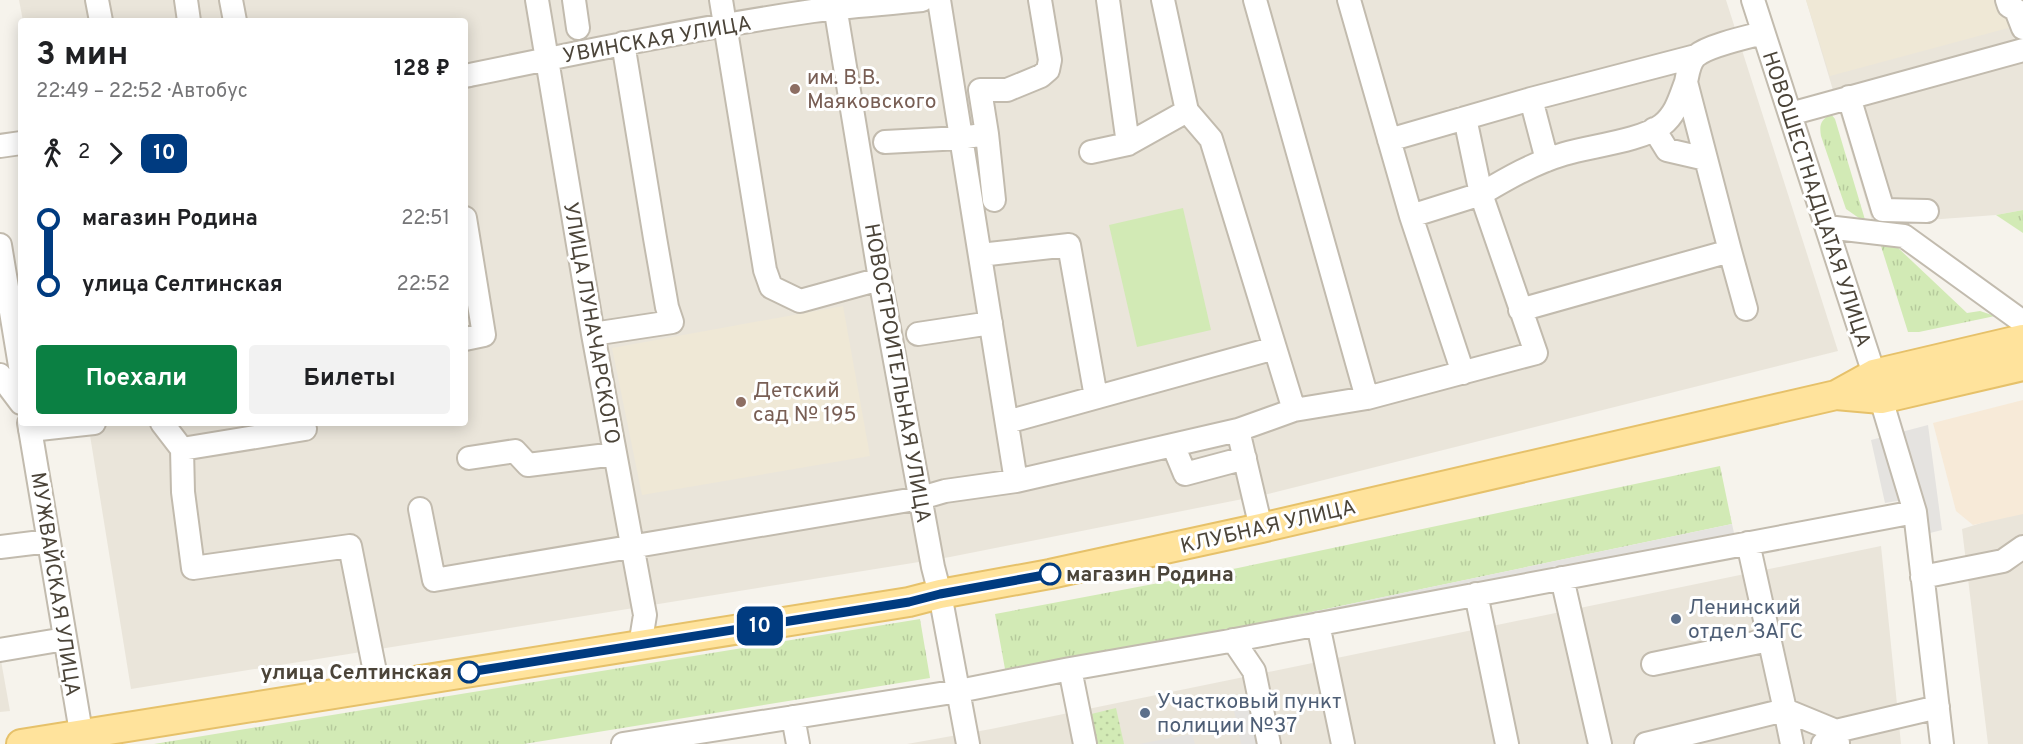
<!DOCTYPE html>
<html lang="ru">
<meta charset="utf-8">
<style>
:root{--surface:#fff;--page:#f2f2f2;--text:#202124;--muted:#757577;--accent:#0b8043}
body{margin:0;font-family:Overpass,sans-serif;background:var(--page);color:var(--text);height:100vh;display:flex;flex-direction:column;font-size:22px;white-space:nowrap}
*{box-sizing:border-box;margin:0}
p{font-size:20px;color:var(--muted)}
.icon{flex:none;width:33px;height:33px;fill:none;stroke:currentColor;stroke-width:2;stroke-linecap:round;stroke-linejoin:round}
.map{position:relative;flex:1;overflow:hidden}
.panel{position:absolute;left:18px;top:18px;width:450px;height:408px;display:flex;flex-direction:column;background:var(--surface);border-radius:6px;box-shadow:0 3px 15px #0003}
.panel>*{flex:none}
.badge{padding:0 12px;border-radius:9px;font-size:21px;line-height:39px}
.map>.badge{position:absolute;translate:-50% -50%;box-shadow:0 0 0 3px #fff}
.legs{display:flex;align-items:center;gap:9px;height:66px;padding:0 18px;font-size:20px}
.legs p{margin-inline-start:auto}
.headline{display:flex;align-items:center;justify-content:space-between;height:102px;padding:0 18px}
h1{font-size:33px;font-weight:700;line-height:45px}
.action{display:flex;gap:12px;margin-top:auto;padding:12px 18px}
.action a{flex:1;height:69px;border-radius:6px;background:var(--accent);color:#fff;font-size:24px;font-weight:700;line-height:69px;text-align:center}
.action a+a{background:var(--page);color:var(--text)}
ul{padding:0 18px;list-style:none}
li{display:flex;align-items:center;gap:21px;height:66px;font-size:22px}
li i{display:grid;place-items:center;width:9px;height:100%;margin:0 8px;background:currentColor}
li i::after{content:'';width:15px;height:15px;margin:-8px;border:4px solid;border-radius:50%;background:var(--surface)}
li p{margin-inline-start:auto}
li:first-child i{background:linear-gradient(#0000 50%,currentColor 0)}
li:last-child i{background:linear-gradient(currentColor 50%,#0000 0)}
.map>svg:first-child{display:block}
</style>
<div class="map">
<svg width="2023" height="744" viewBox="0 0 2023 744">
<defs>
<pattern id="grass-tufts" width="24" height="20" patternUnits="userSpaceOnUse" patternTransform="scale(1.5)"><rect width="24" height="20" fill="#d2eab5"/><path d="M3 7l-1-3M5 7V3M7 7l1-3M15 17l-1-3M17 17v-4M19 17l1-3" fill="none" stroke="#b6ca9c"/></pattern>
<pattern id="park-dots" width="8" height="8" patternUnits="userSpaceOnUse" patternTransform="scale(1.5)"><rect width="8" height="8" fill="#d2eab5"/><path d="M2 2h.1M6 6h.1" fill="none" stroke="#b6ca9c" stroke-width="1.8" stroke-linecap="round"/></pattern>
</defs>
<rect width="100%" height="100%" fill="#f6f3ec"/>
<path fill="#eae5da" d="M19,0H1726L1838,351L1268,494L950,557L131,689L88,423H465V21H23Z
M1806,0H2023V210L1996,215L1873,224Z
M2023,510V744H1988L1962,529Z
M1881,546L1901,744H907L991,729Z
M0,655L10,711L0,712Z"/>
<path fill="#f7ead8" d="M2023,400V514L1973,525L1956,511L1933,423Z"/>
<path fill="#efe8d6" d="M1806,0H2023V24L1830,76Z
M843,306L870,456L642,495L612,348Z"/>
<path fill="url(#grass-tufts)" d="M1831,114L1835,119L1866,223L1846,209L1821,136C1819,124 1821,120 1831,114Z
M2023,210V233L1996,215Z
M1880,243L1895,245L1967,313L1980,311L1995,316L1919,332H1908Z
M1720,466L1732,524L1250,625L1005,669L995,614L1238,568Z
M920,619L930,678L524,744H154Z"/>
<path fill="url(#park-dots)" d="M1116,708L1124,744H1090L1083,716Z"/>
<path fill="#d2eab5" d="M1183,208L1211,330L1137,347L1109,225Z"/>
<path fill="#e5e3e0" d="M1928,425L1942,530L1926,534L1916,498L1885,503L1871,440Z
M1732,524L1736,542L1257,636L1250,625Z
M1251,698L1261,744H1241L1232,701Z
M1192,734L1195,744H1139Z"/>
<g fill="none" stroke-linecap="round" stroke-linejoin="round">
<g stroke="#c2bbae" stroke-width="26">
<path id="minor" d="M97,0L101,21
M186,0L189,21
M231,0L235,21
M537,0L593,334L645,615L640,646
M574,0L578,28
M721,0L765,270L771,287L800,301L880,279
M834,0L880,279L933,567L940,594L968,744
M939,0L1016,481
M1108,0L1128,144L1187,111
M1255,0L1367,398
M1349,0L1411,216L1463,373
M1753,0L1874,374
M2007,0L2009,6L2016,10L2023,28
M465,76C581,52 696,28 813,11C849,6 886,4 922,0
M1849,97L1883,210L1927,211
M1790,114L2023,50
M1465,118L1481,194C1508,178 1534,163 1564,154C1590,146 1641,141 1662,125C1676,114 1680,98 1686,82
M1654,129L1667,150L1706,159
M987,134L994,200
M1389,140L1531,99
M885,142L961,138L987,134L980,90H1007L1041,76L1048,70L1050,60L1040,0
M0,146L21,143
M1091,152L1128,144
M1547,160L1531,99L1696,56
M465,218L484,335L465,339
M1827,227L1904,236L2023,322
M0,245L21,372
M1730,251L1746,309
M980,255L1069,245L1096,397
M1520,310L1730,251L1686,82C1688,73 1689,62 1696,56C1707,46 1747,37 1763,33
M593,334L672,322L667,307L655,238L623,43
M918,334L991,323
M0,375L21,403
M1881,399L1915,512L1942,744
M1294,410L1367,398L1536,353L1481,194L1411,216
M1007,422L1275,348
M29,423L83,744
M162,423L182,449L183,492L193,568L350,546L378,687
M30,430L94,423
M1238,430L1261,528
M1173,445L1185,474L1245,458
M182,449L305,429
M469,458L515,451L528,465L615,454
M420,509L434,580L921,498L945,491L1016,481L1238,430L1294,410L1211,139L1187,111L1163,0
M0,547L49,541
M1922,577L2003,561L2023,547
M1562,578L1600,744
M1476,594L1507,744
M1318,624L1343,744
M1233,640L1254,671L1269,744
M0,650L65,639
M1653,664L1769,640
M1070,669L1085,744
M1785,710L1836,731L1838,743
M1785,710L1792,744
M793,717L798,744
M623,744L959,691L1070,669L1224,642L1915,512
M1646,744L1785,710L1748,543
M1823,744L1836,731L1938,707"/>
</g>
<g stroke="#e6c16a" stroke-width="32">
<path id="major" d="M1836,395L1881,399L2023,366
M21,744L909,602L940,594L1050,574L1261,528L1836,395L1874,374L2023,339"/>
</g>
<use href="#minor" stroke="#fff" stroke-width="22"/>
<use href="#major" stroke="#ffe39c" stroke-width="28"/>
</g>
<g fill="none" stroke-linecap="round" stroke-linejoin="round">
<g stroke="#fff" stroke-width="14">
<path id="line-1" d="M469,672L909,602L940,594L1050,574"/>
</g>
<use href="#line-1" stroke="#003b80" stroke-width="9"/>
</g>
<g fill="#8d6e63" stroke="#fff" stroke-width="2">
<circle cx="795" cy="89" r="6"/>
<circle cx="741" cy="402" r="6"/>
</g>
<g fill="#fff" stroke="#003b80" stroke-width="3">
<circle cx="1050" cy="574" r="10"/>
<circle cx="469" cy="672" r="10"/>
</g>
<g fill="#5c6f8a" stroke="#fff" stroke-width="2">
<circle cx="1676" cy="619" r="6"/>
<circle cx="1145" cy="713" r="6"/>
</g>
<g text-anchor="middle" stroke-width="6" stroke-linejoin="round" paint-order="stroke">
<g font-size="21" fill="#4b4439" stroke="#fff">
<text transform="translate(657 39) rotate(-10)" y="7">УВИНСКАЯ УЛИЦА</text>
<text transform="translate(1817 199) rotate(72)" y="7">НОВОШЕСТНАДЦАТАЯ УЛИЦА</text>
<text transform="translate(592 323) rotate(80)" y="7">УЛИЦА ЛУНАЧАРСКОГО</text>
<text transform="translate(898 373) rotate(80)" y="7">НОВОСТРОИТЕЛЬНАЯ УЛИЦА</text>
<text transform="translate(1268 526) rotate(-13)" y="7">КЛУБНАЯ УЛИЦА</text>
<text transform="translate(56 584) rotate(81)" y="7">МУЖВАЙСКАЯ УЛИЦА</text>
</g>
<g font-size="21" fill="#785e54" stroke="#fff" text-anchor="start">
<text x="807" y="84">им. В.В.<tspan x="807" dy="24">Маяковского</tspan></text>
<text x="753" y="397">Детский<tspan x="753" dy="24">сад № 195</tspan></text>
</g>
<g font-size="21" font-weight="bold" fill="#4b4439" stroke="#fff" text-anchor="start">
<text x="1066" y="581">магазин Родина</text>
<text x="452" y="679" text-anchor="end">улица Селтинская</text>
</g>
<g font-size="21" fill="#4e5e75" stroke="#fff" text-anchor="start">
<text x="1688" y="614">Ленинский<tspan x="1688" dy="24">отдел ЗАГС</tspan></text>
<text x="1157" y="708">Участковый пункт<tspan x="1157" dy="24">полиции №37</tspan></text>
</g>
</g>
</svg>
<b class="badge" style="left:760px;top:626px;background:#003b80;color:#fff">10</b>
<section class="panel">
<div class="headline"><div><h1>3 мин</h1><p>22:49 – 22:52 · Автобус</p></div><b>128 ₽</b></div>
<div class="legs"><svg class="icon" aria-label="walk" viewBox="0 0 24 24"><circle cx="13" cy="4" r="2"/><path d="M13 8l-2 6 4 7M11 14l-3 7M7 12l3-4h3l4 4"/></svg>2<svg class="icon" aria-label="forward" viewBox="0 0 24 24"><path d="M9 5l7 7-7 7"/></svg><b class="badge" style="background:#003b80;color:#fff">10</b></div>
<ul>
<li><i style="color:#003b80"></i><b>магазин Родина</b><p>22:51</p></li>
<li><i style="color:#003b80"></i><b>улица Селтинская</b><p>22:52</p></li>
</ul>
<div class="action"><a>Поехали</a><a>Билеты</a></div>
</section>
</div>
